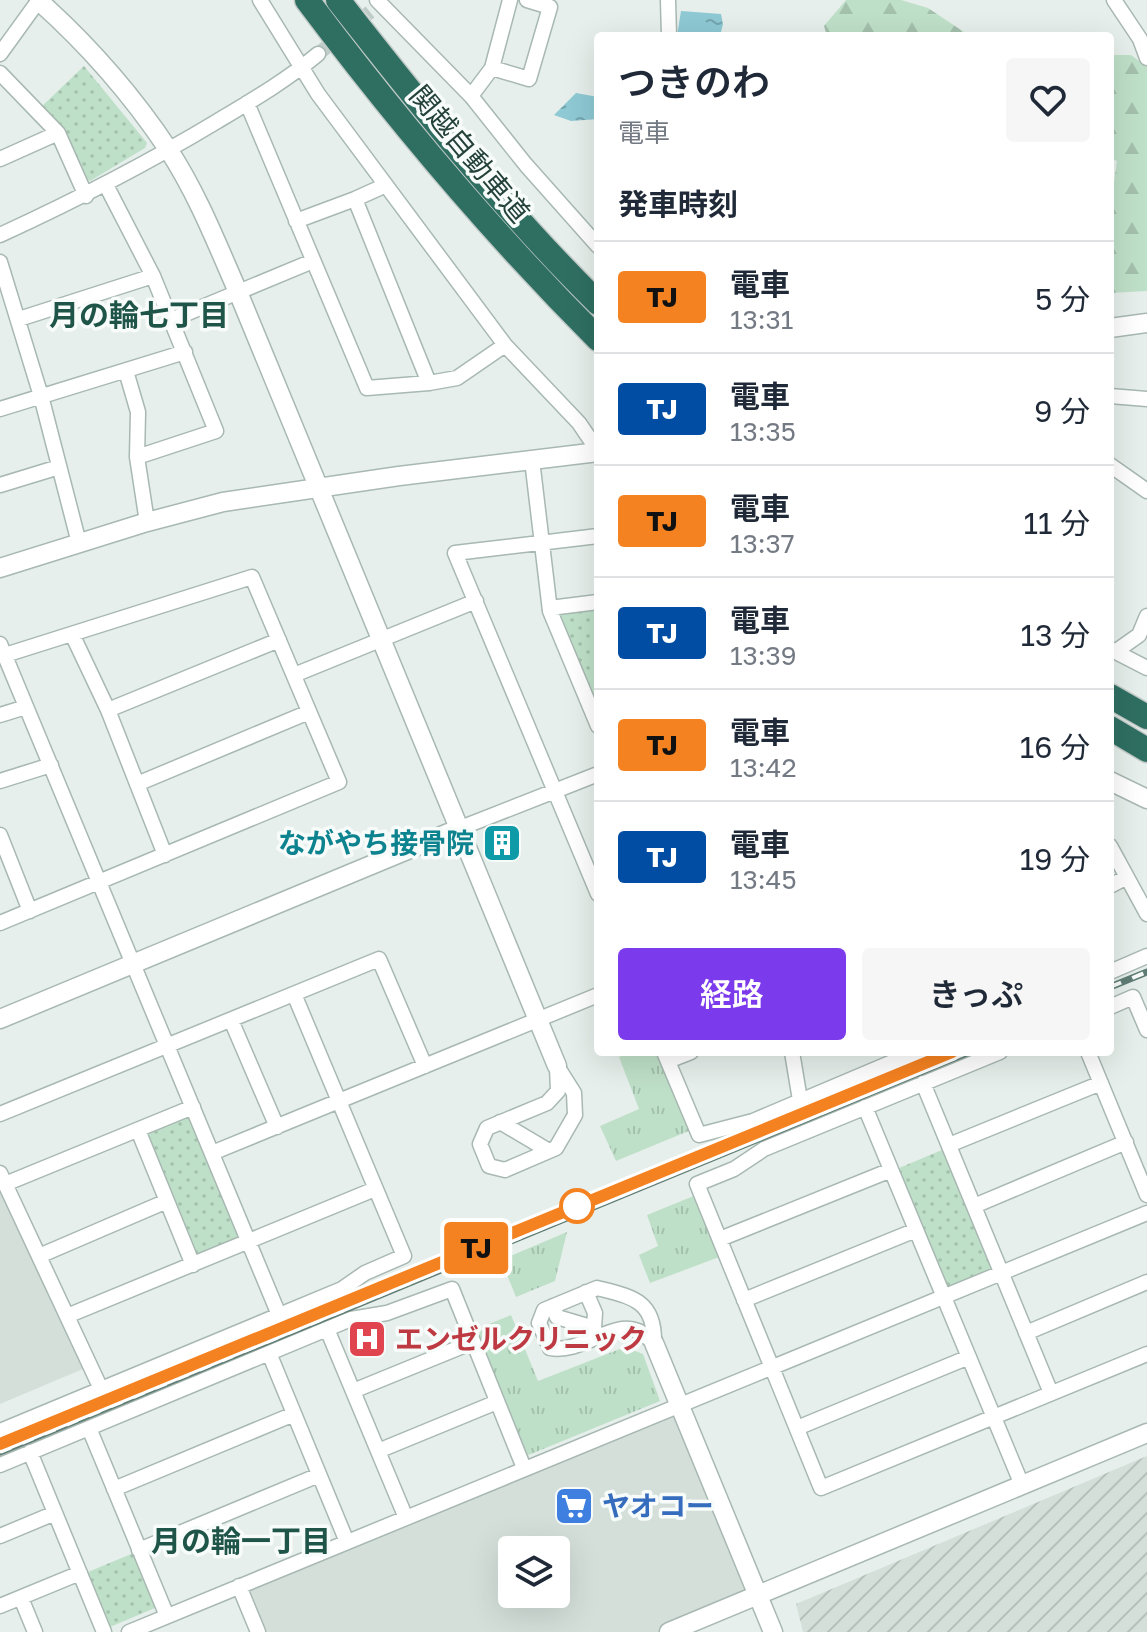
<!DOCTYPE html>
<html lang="ja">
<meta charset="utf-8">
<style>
:root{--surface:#fff;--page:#f6f6f7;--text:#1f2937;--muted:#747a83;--line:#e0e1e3;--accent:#7c3aed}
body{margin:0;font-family:"Golos Text","Noto Sans JP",sans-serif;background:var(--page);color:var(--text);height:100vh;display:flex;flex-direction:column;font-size:30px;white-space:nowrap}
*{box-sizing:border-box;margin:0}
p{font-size:26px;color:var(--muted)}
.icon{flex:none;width:44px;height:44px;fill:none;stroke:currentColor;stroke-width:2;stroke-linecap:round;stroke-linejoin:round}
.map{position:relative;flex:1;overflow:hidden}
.side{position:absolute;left:594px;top:32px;width:520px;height:1024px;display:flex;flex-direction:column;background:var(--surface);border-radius:8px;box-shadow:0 8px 32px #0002}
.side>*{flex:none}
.badge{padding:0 16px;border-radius:6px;font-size:28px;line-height:52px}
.fabs{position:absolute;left:498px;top:1536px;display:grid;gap:16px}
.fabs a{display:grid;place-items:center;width:72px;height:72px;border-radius:8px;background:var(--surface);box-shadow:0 8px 32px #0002;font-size:40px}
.map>.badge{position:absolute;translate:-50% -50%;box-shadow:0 0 0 4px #fff}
h2{padding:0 24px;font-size:30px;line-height:72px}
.round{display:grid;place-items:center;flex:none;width:84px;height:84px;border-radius:8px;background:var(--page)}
.summary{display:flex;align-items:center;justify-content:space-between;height:136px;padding:0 24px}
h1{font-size:38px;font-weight:600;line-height:60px}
.action{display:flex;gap:16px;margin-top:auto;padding:16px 24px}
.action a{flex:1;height:92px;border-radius:8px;background:var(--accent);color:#fff;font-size:32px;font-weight:600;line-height:92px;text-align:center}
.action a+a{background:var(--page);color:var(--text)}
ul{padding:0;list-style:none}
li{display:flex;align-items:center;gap:24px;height:112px;padding:0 24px;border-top:2px solid var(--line)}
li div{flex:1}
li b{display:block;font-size:30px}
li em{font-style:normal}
li .badge{min-width:88px;font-weight:700;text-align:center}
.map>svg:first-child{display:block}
</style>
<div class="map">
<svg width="1147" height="1632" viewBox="0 0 1147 1632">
<defs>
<pattern id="industrial-furrows" width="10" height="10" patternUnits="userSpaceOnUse" patternTransform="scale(2)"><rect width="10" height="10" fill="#d4dfda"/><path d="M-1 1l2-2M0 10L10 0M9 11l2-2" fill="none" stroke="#b6c1bc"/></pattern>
<pattern id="grass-tufts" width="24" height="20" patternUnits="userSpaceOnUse" patternTransform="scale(2)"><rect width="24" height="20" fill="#bfe0c8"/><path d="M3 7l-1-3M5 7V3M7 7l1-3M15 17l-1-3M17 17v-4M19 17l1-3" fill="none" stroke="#a4c1ad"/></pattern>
<pattern id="forest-firs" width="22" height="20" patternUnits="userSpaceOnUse" patternTransform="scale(2)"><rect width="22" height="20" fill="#bfe0c8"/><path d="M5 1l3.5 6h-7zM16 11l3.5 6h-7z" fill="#a4c1ad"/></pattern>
<pattern id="park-dots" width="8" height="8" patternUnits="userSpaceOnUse" patternTransform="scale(2)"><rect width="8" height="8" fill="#bfe0c8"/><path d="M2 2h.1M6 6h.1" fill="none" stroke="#a4c1ad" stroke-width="1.8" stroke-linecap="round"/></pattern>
<pattern id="water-ripples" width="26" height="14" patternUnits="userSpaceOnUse" patternTransform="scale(2)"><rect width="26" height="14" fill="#8ec9d4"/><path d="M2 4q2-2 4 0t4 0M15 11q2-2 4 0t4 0" fill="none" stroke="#74a5ad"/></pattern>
</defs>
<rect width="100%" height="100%" fill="#e6efeb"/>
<path fill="#d4dfda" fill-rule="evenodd" d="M0,1173L90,1366L0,1404Z
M680,1405L758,1595L669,1632H258L239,1586ZM512,1550H556V1594H512Z"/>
<path fill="url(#industrial-furrows)" d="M1147,1456V1632H803L796,1604Z"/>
<path fill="url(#grass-tufts)" d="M631,1052H660L691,1130L616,1161L600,1126L639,1109L619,1057Z
M696,1195L722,1256L650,1283L639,1255L658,1246L647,1215Z
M567,1232L555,1281L516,1297L501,1260Z
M511,1315L538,1381L625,1347L643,1354L660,1401L526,1456L474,1330Z"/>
<path fill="url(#forest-firs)" d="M846,0H901L928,8L970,36H827L824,26Z
M1110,55H1131L1147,67V291L1110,293V211L1117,161L1110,158Z"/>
<path fill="url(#park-dots)" d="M84,66L147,143L145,148L90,181L85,178L64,128L41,107Z
M598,602V726L550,612Z
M193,1107L249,1242L193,1265L138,1130Z
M949,1147L1001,1273L944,1296L892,1171Z
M136,1552L157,1603L155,1608L110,1627L88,1572Z"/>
<path fill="url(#water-ripples)" d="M681,11L721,14L723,24L720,36H677Z
M576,93L598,97V119L571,121L554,115Z"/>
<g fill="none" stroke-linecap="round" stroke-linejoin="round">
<path stroke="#bfccc8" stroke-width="14" stroke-dasharray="14 7" stroke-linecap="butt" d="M318,54L370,12"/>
<g stroke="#a8b8b2" stroke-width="17">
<path id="minor" d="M260,0L318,94L505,345L579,423L598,451
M377,0L471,96L526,165L598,246
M668,0L669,36
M1114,0L1140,39L1147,58
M0,54L39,0
M492,68L529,79L550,7L527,0
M0,73L58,133L86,196
M471,96L492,68L510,0
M247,103L367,388L429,383L457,378L505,345
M0,159L58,133
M106,185L153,276L216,431L137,457
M355,199L429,383
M296,221L355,199L386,185
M0,235C74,201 146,164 216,122C251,101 287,80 318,54
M0,262L41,396L79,543
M19,319L153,276
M171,320L313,261
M126,371L138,412L137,457L147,522
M1110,396L1147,399
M0,409L185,352
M532,460L550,611L598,726
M1110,465L1147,491
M0,485L59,467
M598,536L455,553L598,894
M550,608L598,602
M72,634L108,710L165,855
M0,644L279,1315
M1110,649L1147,668
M1115,652L1139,635L1147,616
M294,675L476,601
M108,710L279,640
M0,715L26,707
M0,781L51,765
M137,784L309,712
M458,829L598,774
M0,835L30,911
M1110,846L1147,914
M1110,886L1127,877
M0,923L339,782L252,577L5,655
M1110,972L1147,956
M1110,1007L1133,997L1147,1030
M231,1020L277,1127
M664,1052L699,1135L753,1121L916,1052
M792,1052L800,1100
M1000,1052L764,1149L734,1169L697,1184L821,1488L1147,1354
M1088,1052L1147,1195
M668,1061L691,1052
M557,1066L574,1093L575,1115L556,1148L505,1170L489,1166L480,1144L487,1128L547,1103L558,1091Z
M923,1083L1051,1393
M865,1107L1022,1485
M0,1114L379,959L425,1066
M500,1122L549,1151
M138,1130L193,1265
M949,1145L1101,1083
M212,1153L598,995
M0,1173L101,1389
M5,1184L193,1107
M974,1206L1126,1142
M720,1239L891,1170
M39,1256L167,1201
M597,1288C632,1297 655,1300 654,1343C649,1339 643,1333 638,1331C612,1320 582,1354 550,1348L539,1323L544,1310Z
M586,1292L595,1313L594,1328
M744,1300L916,1230
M553,1306L557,1317L594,1328L598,1337
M67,1316L375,1189
M327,1329L406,1518
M1026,1333L1147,1282
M269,1353L347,1542
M353,1391L473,1342
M89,1428L167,1616
M797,1428L969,1357
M0,1431L342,1289L365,1273L404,1256L294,994
M378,1451L497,1402
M30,1452L104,1632
M0,1465L351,1319L387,1313L452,1289L524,1468
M114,1489L294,1414
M0,1536L55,1513
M139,1550L319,1475
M239,1586L258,1632
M21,1598L35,1632
M0,1606L80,1573
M129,1632L1147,1213"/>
</g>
<g stroke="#a8b8b2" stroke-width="21">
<path id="tertiary" d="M39,1C87,44 132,95 168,149C197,193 217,244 238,292L557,1066
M1110,328L1147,323
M0,568L147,522L223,502L399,476L598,452
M1110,781L1147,799
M0,1019L458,829
M654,1343L773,1632
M669,1632L1147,1433"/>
</g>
<g stroke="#c2cac8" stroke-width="27">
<path id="motorway" d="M307,0C397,120 492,233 598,339
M338,0C420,105 503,209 598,303
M1110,696L1147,717
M1110,728L1147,750"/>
</g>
<use href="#minor" stroke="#fff" stroke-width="14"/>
<use href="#tertiary" stroke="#fff" stroke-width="18"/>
<use href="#motorway" stroke="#2f6f62" stroke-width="24"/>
<g stroke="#5f7d75" stroke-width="7">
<path id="rail" d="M1110,987L1147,972
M0,1452L969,1052"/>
</g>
<use href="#rail" stroke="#f7fbf9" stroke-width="4" stroke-dasharray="12" stroke-linecap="butt"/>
</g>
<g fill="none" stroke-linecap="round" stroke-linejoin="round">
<g stroke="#fff" stroke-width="18">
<path id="line" d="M0,1444L952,1052"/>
</g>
<use href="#line" stroke="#f58220" stroke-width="12"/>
</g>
<defs>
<g id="building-square" transform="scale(2)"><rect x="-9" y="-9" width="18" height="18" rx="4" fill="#0f9aa8" stroke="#f7fbf9"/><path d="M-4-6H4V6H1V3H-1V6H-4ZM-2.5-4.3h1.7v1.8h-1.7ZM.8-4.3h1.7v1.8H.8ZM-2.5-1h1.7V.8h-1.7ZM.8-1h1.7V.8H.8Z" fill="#fff"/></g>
<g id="hospital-square" transform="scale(2)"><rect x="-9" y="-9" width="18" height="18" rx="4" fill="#e0444e" stroke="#f7fbf9"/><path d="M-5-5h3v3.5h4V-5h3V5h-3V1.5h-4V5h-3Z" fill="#fff"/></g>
<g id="supermarket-square" transform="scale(2)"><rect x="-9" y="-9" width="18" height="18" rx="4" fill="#3f7fe0" stroke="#f7fbf9"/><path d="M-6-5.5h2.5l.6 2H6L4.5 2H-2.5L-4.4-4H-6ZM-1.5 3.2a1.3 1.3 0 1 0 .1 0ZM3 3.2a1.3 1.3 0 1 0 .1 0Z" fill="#fff"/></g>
</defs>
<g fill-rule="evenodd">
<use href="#building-square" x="502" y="843"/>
<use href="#hospital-square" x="367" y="1339"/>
<use href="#supermarket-square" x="574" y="1506"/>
</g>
<circle fill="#fff" stroke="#f58220" stroke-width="4" cx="577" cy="1206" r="16"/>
<g text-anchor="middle" stroke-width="7" stroke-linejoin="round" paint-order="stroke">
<g font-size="28" fill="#24423a" stroke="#f7fbf9">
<text transform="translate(470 154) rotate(50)" y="10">関越自動車道</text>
</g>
<g font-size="28" font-weight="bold" fill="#0d838f" stroke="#f7fbf9" text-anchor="end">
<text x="474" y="853">ながやち接骨院</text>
</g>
<g font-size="28" font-weight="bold" fill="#be3a42" stroke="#f7fbf9" text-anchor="start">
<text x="395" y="1349">エンゼルクリニック</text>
</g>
<g font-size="28" font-weight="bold" fill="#366cbe" stroke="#f7fbf9" text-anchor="start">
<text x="602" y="1516">ヤオコー</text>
</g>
<g font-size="30" font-weight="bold" fill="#1f5548" stroke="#f7fbf9">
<text x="139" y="326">月の輪七丁目</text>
<text x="241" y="1552">月の輪一丁目</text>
</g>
</g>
</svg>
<div class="fabs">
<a><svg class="icon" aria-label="layers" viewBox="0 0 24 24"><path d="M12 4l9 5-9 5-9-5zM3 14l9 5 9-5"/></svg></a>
</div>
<b class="badge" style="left:476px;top:1248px;background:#f58220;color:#111">TJ</b>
<section class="side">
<div class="summary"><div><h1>つきのわ</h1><p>電車</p></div><a class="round"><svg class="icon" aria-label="heart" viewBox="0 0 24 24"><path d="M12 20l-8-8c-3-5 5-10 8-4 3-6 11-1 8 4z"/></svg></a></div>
<h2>発車時刻</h2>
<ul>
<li><span class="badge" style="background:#f58220;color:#111">TJ</span><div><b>電車</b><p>13:31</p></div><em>5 分</em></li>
<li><span class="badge" style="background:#004da3;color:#fff">TJ</span><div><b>電車</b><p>13:35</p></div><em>9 分</em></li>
<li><span class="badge" style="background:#f58220;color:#111">TJ</span><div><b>電車</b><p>13:37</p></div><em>11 分</em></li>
<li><span class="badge" style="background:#004da3;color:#fff">TJ</span><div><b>電車</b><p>13:39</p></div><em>13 分</em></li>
<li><span class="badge" style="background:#f58220;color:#111">TJ</span><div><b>電車</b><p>13:42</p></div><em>16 分</em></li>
<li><span class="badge" style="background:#004da3;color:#fff">TJ</span><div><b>電車</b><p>13:45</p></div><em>19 分</em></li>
</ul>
<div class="action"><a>経路</a><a>きっぷ</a></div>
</section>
</div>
